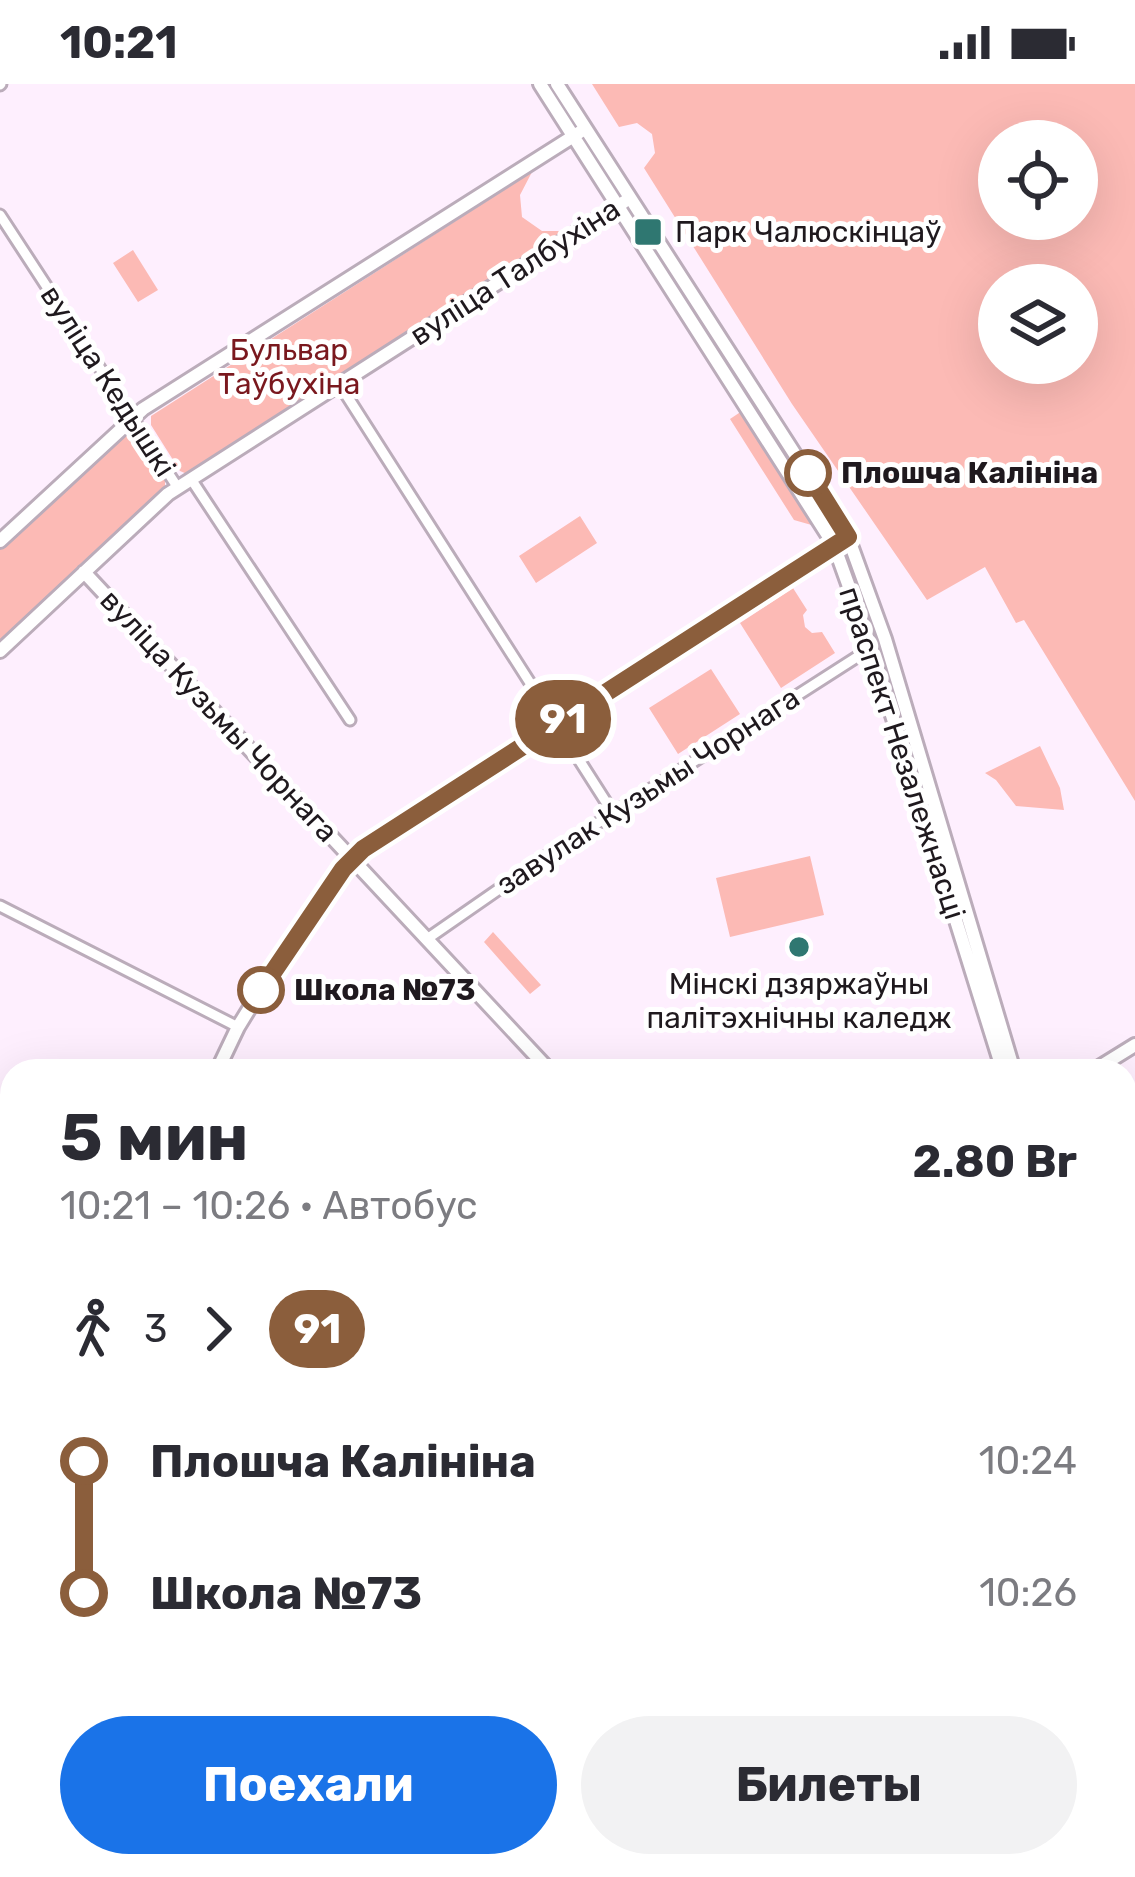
<!DOCTYPE html>
<html lang="ru">
<meta charset="utf-8">
<style>
:root{--surface:#fff;--page:#f2f2f3;--text:#2b2b33;--muted:#7c7c81;--accent:#1a73e8}
body{margin:0;font-family:Rubik,sans-serif;background:var(--page);color:var(--text);height:100vh;display:flex;flex-direction:column;font-size:45px;white-space:nowrap}
*{box-sizing:border-box;margin:0}
p{font-size:39px;color:var(--muted)}
.icon{flex:none;width:66px;height:66px;fill:none;stroke:currentColor;stroke-width:2;stroke-linecap:round;stroke-linejoin:round}
.map{position:relative;flex:1;overflow:hidden}
.drawer{position:absolute;left:0px;top:975px;width:1137px;height:819px;display:flex;flex-direction:column;background:var(--surface);border-radius:36px 36px 0 0;box-shadow:0 12px 48px #0002}
.drawer>*{flex:none}
.badge{padding:0 24px;border-radius:39px;font-size:42px;line-height:78px}
.controls{position:absolute;left:978px;top:36px;display:grid;gap:24px}
.controls a{display:grid;place-items:center;width:120px;height:120px;border-radius:50%;background:var(--surface);box-shadow:0 12px 48px #0002;font-size:60px}
.map>.badge{position:absolute;translate:-50% -50%;box-shadow:0 0 0 6px #fff}
.legs{display:flex;align-items:center;gap:18px;height:132px;padding:0 60px;font-size:39px}
.legs p{margin-inline-start:auto}
.head{display:flex;align-items:center;justify-content:space-between;height:204px;padding:0 60px}
h1{font-size:66px;font-weight:700;line-height:90px}
.cta{display:flex;gap:24px;margin-top:auto;padding:24px 60px}
.cta a{flex:1;height:138px;border-radius:72px;background:var(--accent);color:#fff;font-size:48px;font-weight:700;line-height:138px;text-align:center}
.cta a+a{background:var(--page);color:var(--text)}
ul{padding:0 60px;list-style:none}
li{display:flex;align-items:center;gap:42px;height:132px;font-size:45px}
li i{display:grid;place-items:center;width:18px;height:100%;margin:0 15px;background:currentColor}
li i::after{content:'';width:30px;height:30px;margin:-15px;border:9px solid;border-radius:50%;background:var(--surface)}
li p{margin-inline-start:auto}
li:first-child i{background:linear-gradient(#0000 50%,currentColor 0)}
li:last-child i{background:linear-gradient(currentColor 50%,#0000 0)}
.status{display:flex;justify-content:space-between;align-items:center;height:84px;padding:0 60px;background:var(--surface);direction:ltr}
.status svg{height:33px;fill:currentColor}
.map>svg:first-child{display:block}
</style>
<div class="status"><b>10:21</b><svg viewBox="0 0 49 12"><path d="M0 12V9h3v3zM5 12V6h3v6zM10 12V3h3v9zM15 12V0h3v12zM26 1h20v11H26zM47 4h2v5h-2z"/></svg></div>
<div class="map">
<svg width="1135" height="1793" viewBox="0 0 1135 1793">
<rect width="100%" height="100%" fill="#feeffe"/>
<path fill="#fcbab5" fill-rule="evenodd" d="M592,0H1135V717L1024,536L1016,539L985,483L927,516L792,320L644,84L655,69L652,50L637,39L619,43ZM999,57H1077V135H999ZM1077,201V279H999V201Z
M532,88L520,111L522,133L542,147H567L187,390L180,387L151,341V332Z
M133,166L158,206L138,218L113,179Z
M742,327L815,442L794,436L730,335Z
M126,350L135,352L165,396V405L0,559V460Z
M580,432L597,459L536,499L519,472Z
M793,504L807,526L803,531L805,543L812,549L822,548L835,569L781,604L740,539Z
M711,585L740,630L678,670L649,624Z
M1040,662L1060,704L1064,726L1016,722L996,696L985,689Z
M810,772L824,831L730,853L716,794Z
M493,848L541,901L530,910L484,858Z
M1125,1387L1135,1394V1505L1125,1515Z
M1127,1539L1135,1547V1652L1125,1643Z"/>
<g fill="none" stroke-linecap="round" stroke-linejoin="round">
<g stroke="#bbacba" stroke-width="15">
<path id="minor" d="M0,1L1,0
M0,131L178,404
M340,301L613,729
M191,395L350,636
M0,822L238,943
M427,855L551,769L871,564
M0,1384L12,1358
M0,1523L12,1528
M682,1793L685,1782"/>
</g>
<g stroke="#bbacba" stroke-width="18">
<path id="major" d="M540,0L834,461L871,564L1003,987
M557,0L848,453L885,555L1014,987
M0,457L143,325L580,48
M84,488L550,987
M0,567L168,410L624,118
M217,987L238,943L273,886L352,774L838,459
M1093,987L1135,961
M1125,1188L1135,1205
M1125,1212L1135,1229
M0,1311L12,1316
M0,1328L12,1333
M0,1656L12,1629
M1041,1782L1066,1793
M1074,1782L1099,1793
M572,1793L576,1782
M588,1793L591,1782"/>
</g>
<use href="#minor" stroke="#fff" stroke-width="9"/>
<use href="#major" stroke="#fff" stroke-width="12"/>
<path stroke="#958a94" stroke-width="3" d="M0,1321L12,1326
M1061,1782L1087,1793"/>
</g>
<g fill="none" stroke-linecap="round" stroke-linejoin="round">
<g stroke="#fff" stroke-width="27">
<path id="line-1" d="M261,906L343,785L363,765L848,453L808,389"/>
</g>
<use href="#line-1" stroke="#8b5e3c" stroke-width="18"/>
</g>
<g fill="#2f7771" stroke="#fff" stroke-width="4.5">
<rect x="633" y="133" width="30" height="30" rx="6"/>
<circle cx="799" cy="863" r="12"/>
</g>
<g fill="#fff" stroke="#8b5e3c" stroke-width="6">
<circle cx="808" cy="389" r="21"/>
<circle cx="261" cy="906" r="21"/>
</g>
<g text-anchor="middle" stroke-width="10" stroke-linejoin="round" paint-order="stroke">
<g font-size="30" fill="#1f191e" stroke="#fff" text-anchor="start">
<text x="675" y="158">Парк Чалюскінцаў</text>
<text x="799" y="910" text-anchor="middle">Мінскі дзяржаўны<tspan x="799" dy="34">палітэхнічны каледж</tspan></text>
</g>
<g font-size="30" fill="#1f191e" stroke="#fff">
<text transform="translate(515 188) rotate(-33)" y="10">вуліца Талбухіна</text>
<text transform="translate(108 297) rotate(57)" y="10">вуліца Кедышкі</text>
<text transform="translate(219 632) rotate(47)" y="10">вуліца Кузьмы Чорнага</text>
<text transform="translate(902 669) rotate(72)" y="10">праспект Незалежнасці</text>
<text transform="translate(648 707) rotate(-33)" y="10">завулак Кузьмы Чорнага</text>
</g>
<g font-size="30" fill="#7a181e" stroke="#fff">
<text x="289" y="276">Бульвар<tspan x="289" dy="34">Таўбухіна</tspan></text>
</g>
<g font-size="30" font-weight="bold" fill="#1f191e" stroke="#fff" text-anchor="start">
<text x="841" y="399">Плошча Калініна</text>
<text x="294" y="916">Школа №73</text>
</g>
</g>
</svg>
<div class="controls">
<a><svg class="icon" aria-label="locate" viewBox="0 0 24 24"><circle cx="12" cy="12" r="6"/><path d="M12 2v4M12 18v4M2 12h4M18 12h4"/></svg></a>
<a><svg class="icon" aria-label="layers" viewBox="0 0 24 24"><path d="M12 4l9 5-9 5-9-5zM3 14l9 5 9-5"/></svg></a>
</div>
<b class="badge" style="left:563px;top:635px;background:#8b5e3c;color:#fff">91</b>
<section class="drawer">
<div class="head"><div><h1>5 мин</h1><p>10:21 – 10:26 · Автобус</p></div><b>2.80 Br</b></div>
<div class="legs"><svg class="icon" aria-label="walk" viewBox="0 0 24 24"><circle cx="13" cy="4" r="2"/><path d="M13 8l-2 6 4 7M11 14l-3 7M7 12l3-4h3l4 4"/></svg>3<svg class="icon" aria-label="forward" viewBox="0 0 24 24"><path d="M9 5l7 7-7 7"/></svg><b class="badge" style="background:#8b5e3c;color:#fff">91</b></div>
<ul>
<li><i style="color:#8b5e3c"></i><b>Плошча Калініна</b><p>10:24</p></li>
<li><i style="color:#8b5e3c"></i><b>Школа №73</b><p>10:26</p></li>
</ul>
<div class="cta"><a>Поехали</a><a>Билеты</a></div>
</section>
</div>
